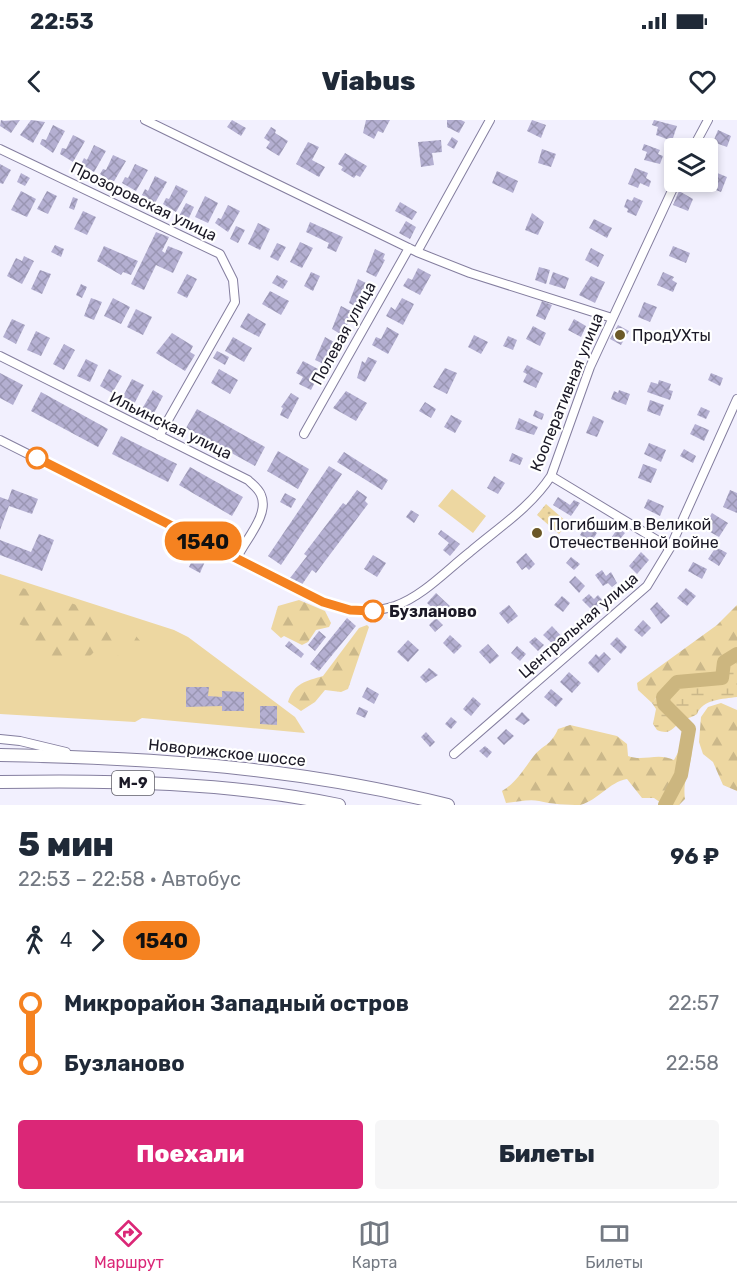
<!DOCTYPE html>
<html lang="ru">
<meta charset="utf-8">
<style>
:root{--surface:#fff;--page:#f6f6f7;--text:#1f2937;--muted:#747a83;--line:#e0e1e3;--accent:#db2777}
body{margin:0;font-family:Rubik,sans-serif;background:var(--page);color:var(--text);height:100vh;display:flex;flex-direction:column;font-size:22px;white-space:nowrap}
*{box-sizing:border-box;margin:0}
p{font-size:20px;color:var(--muted)}
.icon{flex:none;width:33px;height:33px;fill:none;stroke:currentColor;stroke-width:2;stroke-linecap:round;stroke-linejoin:round}
.map{position:relative;height:685px;overflow:hidden}
.side{display:flex;flex-direction:column;background:var(--surface);flex:1}
.side>*{flex:none}
.badge{padding:0 12px;border-radius:20px;font-size:21px;line-height:39px}
.buttons{position:absolute;left:664px;top:18px;display:grid;gap:12px}
.buttons a{display:grid;place-items:center;width:54px;height:54px;border-radius:6px;background:var(--surface);box-shadow:0 3px 9px #0003;font-size:30px}
.map>.badge{position:absolute;translate:-50% -50%;box-shadow:0 0 0 3px #fff}
.legs{display:flex;align-items:center;gap:9px;height:66px;padding:0 18px;font-size:20px}
.legs p{margin-inline-start:auto}
.headline{display:flex;align-items:center;justify-content:space-between;height:102px;padding:0 18px}
h1{font-size:33px;font-weight:800;line-height:45px}
.cta{display:flex;gap:12px;margin-top:auto;padding:12px 18px}
.cta a{flex:1;height:69px;border-radius:6px;background:var(--accent);color:#fff;font-size:24px;font-weight:800;line-height:69px;text-align:center}
.cta a+a{background:var(--page);color:var(--text)}
ul{padding:0 18px;list-style:none}
li{display:flex;align-items:center;gap:21px;height:60px;font-size:22px}
li i{display:grid;place-items:center;width:9px;height:100%;margin:0 8px;background:currentColor}
li i::after{content:'';width:15px;height:15px;margin:-8px;border:4px solid;border-radius:50%;background:var(--surface)}
li p{margin-inline-start:auto}
li:first-child i{background:linear-gradient(#0000 50%,currentColor 0)}
li:last-child i{background:linear-gradient(currentColor 50%,#0000 0)}
.status{display:flex;justify-content:space-between;align-items:center;height:42px;padding:0 30px;background:var(--surface);direction:ltr}
.status svg{height:16px;fill:currentColor}
header{display:flex;justify-content:space-between;align-items:center;height:78px;padding:0 18px;background:var(--surface);font-size:27px;font-weight:800}
.dock{display:flex;justify-content:space-around;align-items:center;height:84px;border-top:2px solid var(--line);background:var(--surface);font-size:16px;color:var(--muted)}
.dock a{display:grid;justify-items:center;gap:3px}
.dock .on{color:var(--accent)}
.map>svg:first-child{display:block}
</style>
<div class="status"><b>22:53</b><svg viewBox="0 0 49 12"><path d="M0 12V9h3v3zM5 12V6h3v6zM10 12V3h3v9zM15 12V0h3v12zM26 1h20v11H26zM47 4h2v5h-2z"/></svg></div>
<header><svg class="icon" aria-label="back" viewBox="0 0 24 24"><path d="M15 5l-7 7 7 7"/></svg>Viabus<svg class="icon" aria-label="heart" viewBox="0 0 24 24"><path d="M12 20l-8-8c-3-5 5-10 8-4 3-6 11-1 8 4z"/></svg></header>
<div class="map">
<svg width="737" height="685" viewBox="0 0 737 685">
<defs>
<pattern id="forest-firs" width="22" height="20" patternUnits="userSpaceOnUse" patternTransform="scale(1.5)"><rect width="22" height="20" fill="#edd7a1"/><path d="M5 1l3.5 6h-7zM16 11l3.5 6h-7z" fill="#cbb88a"/></pattern>
<pattern id="wetland-marsh" width="20" height="14" patternUnits="userSpaceOnUse" patternTransform="scale(1.5)"><rect width="20" height="14" fill="#edd7a1"/><path d="M1 5h8M5 5V1M11 12h8M15 12V8" fill="none" stroke="#cbb88a"/></pattern>
<pattern id="park-dots" width="8" height="8" patternUnits="userSpaceOnUse" patternTransform="scale(1.5)"><rect width="8" height="8" fill="#edd7a1"/><path d="M2 2h.1M6 6h.1" fill="none" stroke="#cbb88a" stroke-width="1.8" stroke-linecap="round"/></pattern>
<pattern id="building-cross-hatch" width="8" height="8" patternUnits="userSpaceOnUse" patternTransform="scale(1.5)"><rect width="8" height="8" fill="#b4afd1"/><path d="M0 0l8 8M0 8l8-8" fill="none" stroke="#9a96b3"/></pattern>
</defs>
<rect width="100%" height="100%" fill="#f2f0fe"/>
<path fill="#edd7a1" d="M452,369L486,396L473,413L438,386Z
M0,454L174,510L188,517L295,597L305,613L142,598L135,602L0,594Z"/>
<path fill="url(#forest-firs)" d="M0,461L112,496L119,510H131L141,522L139,525L131,526L123,517H116L114,526L120,540C107,543 106,534 96,530L88,538H84L81,527L69,524L63,538L37,535L31,522L33,511L19,504L15,497L22,484L21,481L0,476Z
M299,480L325,491L331,503L329,507L316,510L308,522L302,525L284,516L281,518L271,509L278,486Z
M737,485V534L724,542L722,558L677,562L663,577H657L652,583L638,570L637,563L717,505Z
M367,505L369,507L348,569L341,572L325,570L315,582L301,591L288,582C294,563 306,561 323,556L359,508Z
M721,583L737,590V671L723,665L713,642L703,634L699,622L701,597L708,587Z
M570,605L617,616L627,624L628,636C644,642 657,632 674,640L681,627H692C692,648 682,658 685,679L679,685H664L654,678H642L627,659C609,662 599,680 580,685C567,685 551,684 539,681C529,679 517,682 506,683L502,671C517,662 523,650 533,637C542,625 551,626 558,609Z"/>
<path fill="url(#wetland-marsh)" d="M737,534V577C723,579 703,579 697,594C693,597 687,598 683,600C672,607 672,616 657,610L653,604L656,589L652,583L657,577L663,576L677,562L722,558L724,542Z"/>
<path fill="url(#park-dots)" d="M546,384L568,403L559,414L537,395Z"/>
<g fill="none" stroke-linecap="round" stroke-linejoin="round">
<path stroke="#ccb67f" stroke-width="14" d="M665,685L681,655L689,609L664,584L663,577L677,562L722,558L724,542L737,534"/>
</g>
<path fill="url(#building-cross-hatch)" d="M1,0L4,1L20,0L11,13L0,6Z
M31,0L45,2L33,23L20,15Z
M232,0L246,8L241,16L227,7Z
M366,0H390L383,13L378,11L374,19L363,13Z
M447,0H461L465,2L459,13L447,7Z
M532,0L546,5L541,18L527,11Z
M654,0L677,6L672,21L656,15L658,7L652,5Z
M53,5L65,11L53,33L40,24L42,19L46,20Z
M271,7L276,10L275,13L288,21L279,36L266,28L270,22L264,18Z
M718,10L731,16L727,27L713,22Z
M73,15L85,21L73,42L60,34L62,28L66,29Z
M452,17L458,21L454,29L447,25Z
M441,20L442,32L432,33L434,45L421,47L418,22Z
M308,22L319,27L312,40L325,47L319,57L296,44Z
M644,24L660,30L658,34L663,36L660,44L644,40L647,32L642,30Z
M94,25L106,31L94,52L81,44L84,38L87,40Z
M542,29L556,34L551,47L538,43Z
M345,33L367,46L360,57L356,55L354,58L341,50L343,47L338,44Z
M113,35L126,41L113,63L100,54L103,49L106,50Z
M0,44L11,50L3,64L0,63Z
M135,44L148,50L136,71L122,63L125,57L128,58Z
M635,48L648,53L646,58L651,61L649,67L640,63L638,68L628,64Z
M497,51L518,61L513,73L492,63Z
M715,52L727,57L721,72L708,67Z
M21,53L30,58L25,66L17,62Z
M155,56L167,62L155,83L142,75L145,69L148,71Z
M176,65L188,71L176,92L163,84L166,78L169,79Z
M21,71L36,79L27,97L11,90Z
M47,71L57,76L48,94L37,89Z
M679,71L693,79L688,91L673,85Z
M205,76L218,83L208,103L195,97Z
M73,77L78,79L74,90L69,88Z
M634,77L643,81L636,96L627,92L628,89L624,87L627,79L632,81Z
M400,82L417,92L412,100L395,91Z
M186,83L194,87L188,100L179,96Z
M228,85L240,91L228,112L215,103L218,98L221,99Z
M83,91L96,97L87,115L74,109Z
M532,93L544,102L538,115L525,110Z
M594,99L612,108L607,118L589,108Z
M406,101L416,107L410,119L399,113Z
M310,102L343,117L336,132L327,128L329,123L306,112Z
M258,103L270,109L260,130L248,124Z
M236,106L245,110L238,123L230,119Z
M156,112L169,117L162,131L165,133L168,126L183,132L173,153L156,145L144,170L131,164Z
M300,122L313,128L302,148L290,142Z
M277,123L286,127L278,141L270,137Z
M55,125L64,129L61,137L51,132Z
M104,126L138,141L131,155L123,152L121,155L97,141Z
M673,126L690,133L686,143L669,136Z
M591,128L604,135L598,147L585,140Z
M375,129L385,134L383,139L385,140L376,157L366,152Z
M24,136L34,141L22,164L7,156L16,138L22,141Z
M539,147L550,150L546,164L535,160Z
M418,148L431,155L420,175L403,166L408,158L412,160Z
M40,150L51,154L42,174L31,169Z
M311,152L320,156L313,171L304,166Z
M553,152L569,158L565,169L549,164Z
M663,152L674,157L672,160L677,163L673,172L657,165Z
M187,154L197,159L187,178L177,173Z
M277,155L288,161L283,169L272,163Z
M591,156L605,162L595,183L579,175Z
M358,159L368,164L365,169L368,171L359,188L349,183Z
M81,164L87,167L82,178L76,175Z
M270,171L289,181L281,195L262,184Z
M91,178L102,182L94,200L84,196Z
M113,178L130,187L121,204L104,196Z
M402,178L414,184L403,205L386,196L391,187L395,190Z
M542,181L552,185L545,200L536,196Z
M644,182L657,187L650,202L638,197Z
M341,186L351,191L348,196L351,197L342,215L332,209Z
M136,189L152,197L143,215L127,207Z
M248,193L266,204L259,217L240,207Z
M12,199L25,205L16,224L3,217Z
M574,199L586,206L581,217L568,210Z
M618,205L629,211L621,225L610,219Z
M533,206L546,213L540,226L526,219Z
M387,207L399,214L388,234L372,225L376,217L381,219Z
M36,211L50,218L41,236L27,230Z
M172,213L193,226L190,232L195,235L185,251L156,233Z
M474,215L488,222L481,234L468,227Z
M508,216L517,220L513,230L503,226Z
M233,217L252,228L244,242L225,231Z
M325,217L334,222L332,227L335,228L326,245L315,240Z
M64,224L75,230L64,250L53,244Z
M217,231L229,237L225,245L213,238Z
M368,237L377,241L365,262L357,258L362,241L365,243Z
M86,239L98,245L90,262L77,256Z
M303,241L318,249L315,254L318,256L311,270L299,264L303,257L296,253Z
M527,245L543,253L536,268L523,262L527,254L523,252Z
M445,248L457,253L447,274L433,267Z
M109,249L122,256L112,273L100,266Z
M219,249L238,260L230,274L211,263Z
M0,253L23,265L13,285L0,278Z
M711,253L723,258L720,266L708,260Z
M132,259L144,265L132,288L120,282Z
M659,260L671,264L669,270L673,271L670,280L647,272L651,262L658,264Z
M153,270L163,276L153,295L142,289Z
M619,270L630,274L626,285L611,279L614,271L618,273Z
M346,271L367,283L356,301L333,288Z
M41,272L108,309L98,327L31,291Z
M291,273L299,278L288,299L280,295L283,288L281,287Z
M650,280L664,285L660,296L647,291Z
M425,282L436,289L431,298L419,291Z
M701,287L710,291L706,299L697,295Z
M197,289L265,327L255,346L186,308Z
M535,290L544,294L542,300L533,296Z
M451,295L462,301L455,313L444,307Z
M593,296L604,301L597,317L586,313Z
M519,298L538,307L534,315L515,309Z
M695,304L709,310L704,321L690,314Z
M121,316L177,344L168,362L112,334Z
M649,323L666,330L661,342L644,334Z
M684,329L696,336L693,343L680,336Z
M278,331L309,349L298,369L267,351Z
M344,332L388,360L382,370L337,342Z
M512,333L523,338L520,345L509,341Z
M643,344L657,349L651,363L638,358Z
M329,346L342,354L281,445L268,436Z
M190,347L243,377L232,396L179,365Z
M494,356L505,363L498,374L487,368Z
M12,369L38,379L32,394L9,386L0,410V377L8,380Z
M357,370L367,377L365,381L368,384L316,453L312,450L301,466L290,458L307,436L304,434L343,383L346,385Z
M730,370L737,373V393L723,387Z
M285,373L296,379L291,388L280,382Z
M558,377L570,385L574,380L580,383L571,396L553,385Z
M648,379L664,386L660,396L644,388Z
M411,390L419,395L414,403L406,397Z
M712,393L728,403L719,417L703,408Z
M586,405L597,413L591,422L580,415Z
M618,408L625,413L615,425L609,421Z
M441,410L460,424L450,436L443,430L449,423L438,414Z
M39,414L54,420L42,451L0,435V420L31,432Z
M716,427L727,433L719,446L708,439Z
M196,432L207,437L200,453L189,447Z
M641,432L649,440L637,454L629,446Z
M526,433L535,444L529,450L526,447L522,450L516,442Z
M373,435L386,443L377,457L364,449Z
M571,437L580,444L574,450L566,443Z
M693,442L707,449L702,459L688,451Z
M602,450L606,456L611,452L617,463L612,467L608,463L603,466L595,455Z
M575,456L585,466L579,473L569,462Z
M686,468L696,476L687,486L677,478Z
M436,473L453,489L444,499L427,483Z
M589,474L594,479L598,475L603,481L593,491L582,480Z
M562,476L570,483L563,492L554,485Z
M657,482L670,496L661,504L650,489Z
M509,485L518,496L508,504L499,493Z
M347,498L356,506L319,551L310,544Z
M436,498L443,505L435,512L429,505Z
M643,500L651,508L642,517L634,510Z
M552,506L565,520L557,528L543,515Z
M319,511L326,517L315,531L308,525Z
M450,515L462,526L454,534L443,523Z
M535,517L544,525L538,531L529,522Z
M617,517L627,527L621,534L610,524Z
M408,520L419,530L408,542L397,532Z
M289,521L304,534L301,538L285,526Z
M488,524L499,536L490,544L479,532Z
M517,526L526,534L520,541L511,533Z
M604,532L611,539L598,553L588,543L596,534L599,537Z
M429,548L438,555L426,563L420,557Z
M569,552L581,563L572,573L560,562Z
M186,567H209L208,576L222,577V571L244,572V591H222V586L186,587Z
M367,567L379,574L374,584L362,577Z
M551,569L563,579L556,587L544,577Z
M473,577L481,584L471,596L463,589Z
M260,586H277V605L260,604Z
M359,587L368,591L365,598L356,594Z
M522,592L530,600L524,605L515,599Z
M451,597L457,602L451,609L445,604Z
M506,609L514,616L504,625L497,618Z
M426,612L435,622L430,627L421,617Z
M485,626L492,632L487,638L479,631Z"/>
<g fill="none" stroke-linecap="round" stroke-linejoin="round">
<g stroke="#847e9f" stroke-width="10">
<path id="minor" d="M145,0L417,132L470,153L612,198
M693,28L708,0
M0,29L220,134L233,160L235,182L159,316
M417,132L490,0
M0,236L248,360C252,364 259,369 261,375C270,395 244,421 237,438
M304,314L409,128
M0,320L323,482C347,492 370,494 395,486C423,476 447,450 470,432C498,408 530,388 551,356L590,247L676,62
M551,356L670,428
M0,619L20,621L66,632
M454,634L647,466L670,428L737,279"/>
</g>
<g stroke="#847e9f" stroke-width="14">
<path id="highway" d="M0,635C155,638 297,647 448,685
M0,662C113,660 228,662 339,685"/>
</g>
<use href="#minor" stroke="#fff" stroke-width="8"/>
<use href="#highway" stroke="#fff" stroke-width="12"/>
</g>
<g fill="none" stroke-linecap="round" stroke-linejoin="round">
<g stroke="#fff" stroke-width="14">
<path id="line-1" d="M37,338L323,482L350,490L373,491"/>
</g>
<use href="#line-1" stroke="#f58220" stroke-width="9"/>
</g>
<g fill="#6b5827" stroke="#fff" stroke-width="2">
<circle cx="620" cy="215" r="6"/>
<circle cx="537" cy="413" r="6"/>
</g>
<g fill="#fff" stroke="#f58220" stroke-width="3">
<circle cx="37" cy="338" r="10"/>
<circle cx="373" cy="491" r="10"/>
</g>
<g text-anchor="middle" stroke-width="4.5" stroke-linejoin="round" paint-order="stroke">
<rect fill="#fff" stroke="#5f5e67" stroke-width="1.5" x="112" y="651" width="42" height="24" rx="4.5"/>
<g font-size="15" font-weight="bold" fill="#1b1926">
<text x="133" y="668">М-9</text>
</g>
<g font-size="16" fill="#1b1926" stroke="#fff">
<text transform="translate(144 81) rotate(26)" y="6">Прозоровская улица</text>
<text transform="translate(343 213) rotate(-61)" y="6">Полевая улица</text>
<text transform="translate(566 272) rotate(-68)" y="6">Кооперативная улица</text>
<text transform="translate(171 305) rotate(26)" y="6">Ильинская улица</text>
<text transform="translate(578 505) rotate(-41)" y="6">Центральная улица</text>
<text transform="translate(227 632) rotate(6)" y="6">Новорижское шоссе</text>
</g>
<g font-size="16" fill="#1b1926" stroke="#fff" text-anchor="start">
<text x="632" y="221">ПродУХты</text>
<text x="549" y="410">Погибшим в Великой<tspan x="549" dy="18">Отечественной войне</tspan></text>
</g>
<g font-size="16" font-weight="bold" fill="#1b1926" stroke="#fff" text-anchor="start">
<text x="389" y="497">Бузланово</text>
</g>
</g>
</svg>
<div class="buttons">
<a><svg class="icon" aria-label="layers" viewBox="0 0 24 24"><path d="M12 4l9 5-9 5-9-5zM3 14l9 5 9-5"/></svg></a>
</div>
<b class="badge" style="left:203px;top:421px;background:#f58220;color:#111">1540</b>
</div>
<section class="side">
<div class="headline"><div><h1>5 мин</h1><p>22:53 – 22:58 · Автобус</p></div><b>96 ₽</b></div>
<div class="legs"><svg class="icon" aria-label="walk" viewBox="0 0 24 24"><circle cx="13" cy="4" r="2"/><path d="M13 8l-2 6 4 7M11 14l-3 7M7 12l3-4h3l4 4"/></svg>4<svg class="icon" aria-label="forward" viewBox="0 0 24 24"><path d="M9 5l7 7-7 7"/></svg><b class="badge" style="background:#f58220;color:#111">1540</b></div>
<ul>
<li><i style="color:#f58220"></i><b>Микрорайон Западный остров</b><p>22:57</p></li>
<li><i style="color:#f58220"></i><b>Бузланово</b><p>22:58</p></li>
</ul>
<div class="cta"><a>Поехали</a><a>Билеты</a></div>
</section>
<nav class="dock">
<a class="on"><svg class="icon" aria-label="directions" viewBox="0 0 24 24"><path d="M12 3l9 9-9 9-9-9zM9 14v-3h6M13 9l2 2-2 2"/></svg>Маршрут</a>
<a><svg class="icon" aria-label="map" viewBox="0 0 24 24"><path d="M3 6l6-2 6 2 6-2v14l-6 2-6-2-6 2zM9 4v14M15 6v14"/></svg>Карта</a>
<a><svg class="icon" aria-label="tickets" viewBox="0 0 24 24"><path d="M3 7h18v10H3zM15 7v10"/></svg>Билеты</a>
</nav>
